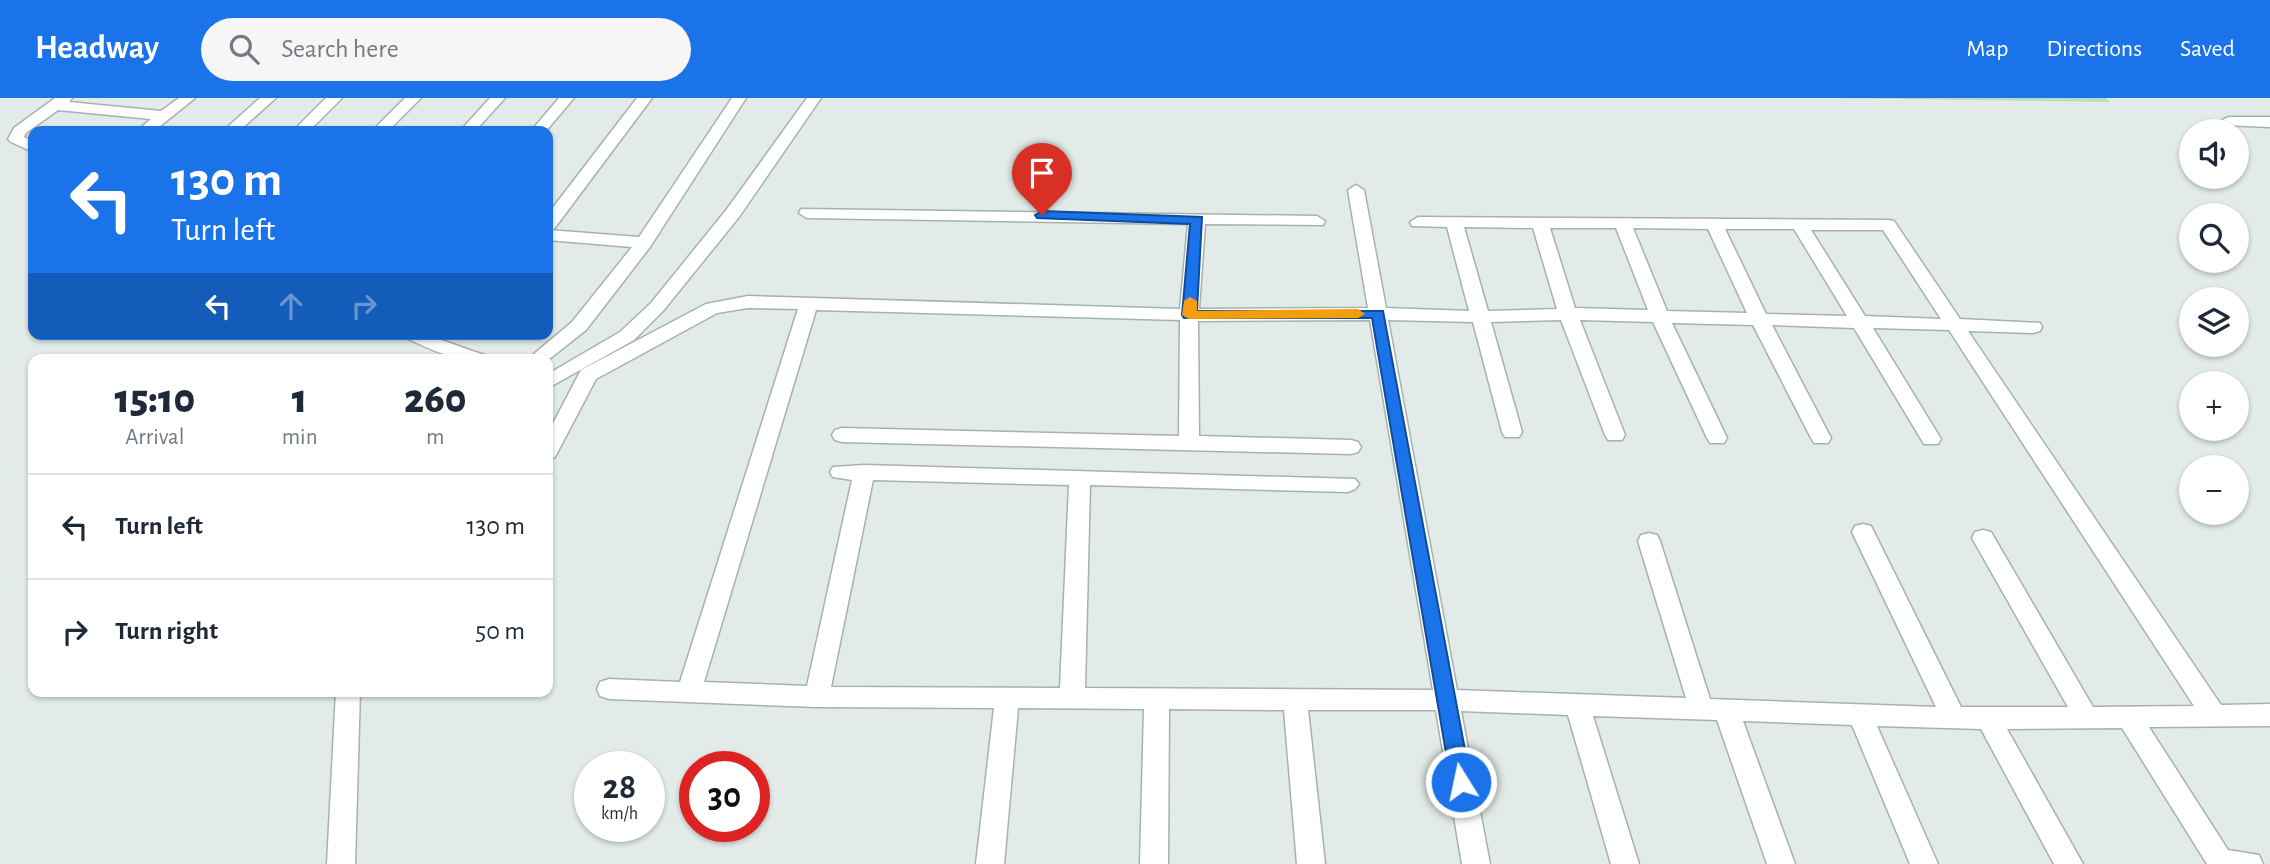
<!DOCTYPE html>
<html lang="en">
<head>
<meta charset="utf-8">
<style>
	:root { --surface:#fff; --page:#f6f6f7; --text:#1f2937; --muted:#747a83; --line:#e0e1e3; --accent:#1a73e8 }
	body { margin:0; font-family:"Alegreya Sans",sans-serif; background:var(--page); color:var(--text); height:100vh; display:flex; flex-direction:column; font-size:26px; white-space:nowrap }
	* { box-sizing:border-box; margin:0 }
	p { font-size:23px; color:var(--muted) }
	.icon { flex:none; width:38px; height:38px; fill:none; stroke:currentColor; stroke-width:2; stroke-linecap:round; stroke-linejoin:round }
	.map { position:relative; flex:1; overflow:hidden }
	.details { position:absolute; left:28px; top:256px; width:525px; height:343px; display:flex; flex-direction:column; background:var(--surface); border-radius:14px; box-shadow:0 2px 5px #0004 }
	.details>* { flex:none }
	.guide { position:absolute; left:28px; top:28px; width:525px; height:214px; border-radius:14px; box-shadow:0 2px 5px #0004; background:#1a73e8; color:#fff; overflow:hidden }
	.buttons { position:absolute; left:2179px; top:21px; display:grid; gap:14px }
	.buttons a { display:grid; place-items:center; width:70px; height:70px; border-radius:50%; background:var(--surface); box-shadow:0 2px 5px #0004; font-size:35px }
	.speed { position:absolute; left:574px; top:653px; display:flex; gap:14px; font-size:35px; font-weight:700; text-align:center }
	.speed>* { display:grid; place-content:center; width:91px; height:91px; border-radius:50%; background:var(--surface); box-shadow:0 2px 5px #0004; line-height:1 }
	.speed small { font-size:18px; font-weight:400 }
	.speed .limit { border:10px solid #d22; background:#fff; color:#111 }
	.pin { position:absolute; display:grid; place-items:center; width:60px; height:60px; color:#fff; margin:-72px -30px; border-radius:50% 50% 50% 0; rotate:-45deg; box-shadow:0 0 7px #0007 }
	.pin .icon { rotate:45deg }
	.me { position:absolute; width:77px; margin:-38px; rotate:350deg; stroke-linejoin:round; filter:drop-shadow(0 0 5px #0008) }
	.turn { display:flex; align-items:center; gap:24px; height:147px; padding:0 28px; font-size:32px }
	.turn .icon { width:91px; height:91px; stroke-width:2.5 }
	.turn b { display:block; font-size:49px; line-height:60px }
	.lanes { display:flex; align-items:center; height:66px; padding:0 28px; background:#0003; justify-content:center; gap:35px; direction:ltr }
	.lanes .off { opacity:.35 }
	.eta { display:flex; justify-content:space-evenly; align-items:center; height:119px; text-align:center }
	.eta b { font-size:42px; font-weight:800; line-height:49px }
	ul { padding:0; list-style:none }
	li { display:flex; align-items:center; gap:21px; height:105px; padding:0 28px; border-top:2px solid var(--line) }
	li div { flex:1 }
	li b { display:block; font-size:26px }
	li em { font-style:normal }
	header { display:flex; align-items:center; gap:42px; box-sizing:border-box; height:98px; padding:0 35px; background:var(--accent); color:#fff }
	header strong { font-size:33px }
	nav { display:flex; gap:38px; margin-inline-start:auto; font-size:24px }
	.search { width:490px; height:63px; background:var(--page); display:flex; align-items:center; gap:18px; box-sizing:border-box; padding:0 24px; border-radius:38px; color:var(--muted); font-size:26px }
	.map>svg:first-child { display:block }
	.green { fill:#bddac9 }
	.lines { fill:none; stroke-linecap:round; stroke-linejoin:round }
	.street-casing { stroke:#a5b2b0; stroke-width:3 }
	.secondary-casing { stroke:#a2b5b1; stroke-width:3 }
	.street { fill:#fff; fill-rule:evenodd }
	.secondary { fill:#fff; fill-rule:evenodd }
	.route { fill:#1a73e8; stroke:#114b97; stroke-width:2 }
	.slow { fill:#f59e0b }
</style>
</head>
<body>
<header>
<strong>Headway</strong>
<div class="search"><svg class="icon" aria-label="search" viewBox="0 0 24 24"><circle cx="10" cy="10" r="6"/><path d="M15 15l6 6"/></svg>Search here</div>
<nav><a>Map</a><a>Directions</a><a>Saved</a></nav>
</header>
<div class="map">
<svg width="2270" height="766" viewBox="0 0 2270 766">
	<rect width="100%" height="100%" fill="#e2ebe8"/>
	<!-- green -->
	<path class="green" d="M1838,0H2106L2110,4Z"/>
	<g class="lines">
		<!-- street casing -->
		<g class="street-casing">
			<path id="street" d="M55,0H72L69,4L161,13L179,0H195L154,33H137L151,21L58,12L26,35L24,39L33,43V54L11,44L8,41L14,30Z
				M260,0H276L239,33H223Z
				M326,0H342L309,33H293Z
				M405,0H421L388,33H372Z
				M490,0H505L475,33H460Z
				M559,0H574L546,33H531Z
				M637,0H652L554,131L548,132L639,139L732,0H746L650,149L586,232L548,262L528,261L572,224L632,149L548,142V116Z
				M2229,19H2270V29L2224,27L2221,24L2224,21Z
				M1356,87L1364,92L1386,210L1469,213L1447,129L1412,128L1410,124L1418,119L1888,122L1894,123L1960,221L2040,225L2042,229L2040,233L2033,235L1968,233L2221,607L2270,606V628L2149,629L2228,752L2259,757L2263,766H2207L2122,630L2007,631L2083,766H2054L1981,631L1877,628L1938,766H1910L1852,627L1743,623L1795,766H1767L1717,622L1593,618L1639,766H1611L1568,617L1461,613L1490,766H1462L1436,612H1308L1325,766H1297L1284,612L1169,611L1168,766H1140L1144,611L1018,610L1004,766H976L994,610L817,609L609,601L600,598L597,591L600,584L609,581L680,584L798,211L748,210L717,215L596,281L555,359L548,361V335L581,272L706,206L748,198L1180,211L1188,126L807,120L799,115L801,111L1317,118L1325,123L1323,127L1205,126L1199,211L1368,210L1348,92ZM1464,129L1533,130L1557,211L1488,213ZM1550,130H1616L1648,212L1575,210ZM1633,130L1708,131L1747,215L1667,213ZM1725,131H1794L1847,218L1766,216ZM1811,132H1883L1941,221L1865,218ZM816,212L1180,222L1179,338L842,330L835,332L832,337L835,342L842,344L1351,356L1358,354L1361,349L1358,344L1351,342L1199,338L1198,223L1370,222L1433,592L1085,590L1090,387L1348,394L1355,391L1359,386L1355,381L864,367L833,369L830,374L833,379L852,382L807,588L704,584ZM1388,222L1473,224L1502,334L1505,339H1519L1522,334L1491,224L1561,222L1605,337L1608,342H1622L1625,337L1580,222L1653,224L1707,340L1710,345H1724L1727,340L1672,225L1753,227L1811,340L1814,345H1828L1831,340L1772,227L1854,230L1924,346H1938L1941,341L1873,230L1949,232L2194,608L2093,609L1991,434L1983,432L1975,434L1972,440L2068,609H1961L1874,434L1871,428L1863,426L1855,428L1852,434L1936,609L1710,601L1660,443L1657,437L1649,435L1641,437L1638,443L1686,600L1457,592ZM873,382L1069,387L1060,590L831,589Z
				M404,236C436,236 454,248 485,257L487,261C449,261 441,256 406,240Z"/>
		</g>
		<!-- secondary casing -->
		<g class="secondary-casing">
			<path id="secondary" d="M807,0H821L739,119L663,213L634,242L548,290V276L620,234L651,205L727,111Z
				M336,593H360L355,766H327Z"/>
		</g>
		<!-- street -->
		<use href="#street" class="street"/>
		<!-- secondary -->
		<use href="#secondary" class="secondary"/>
	</g>
	<!-- route -->
	<path class="route" d="M1042,113L1202,119L1197,213H1383L1471,684L1468,690L1461,693L1454,690L1451,684L1372,220H1184L1182,217L1190,126L1037,120L1035,117Z"/>
	<!-- slow -->
	<path class="slow" d="M1190,199L1197,203V213L1358,211L1365,216L1358,220L1189,221L1182,217L1184,203Z"/>
</svg>
<div class="buttons">
<a><svg class="icon" aria-label="sound" viewBox="0 0 24 24"><path d="M4 9h4l5-4v14l-5-4H4zM17 9q2 3 0 6"/></svg></a>
<a><svg class="icon" aria-label="search" viewBox="0 0 24 24"><circle cx="10" cy="10" r="6"/><path d="M15 15l6 6"/></svg></a>
<a><svg class="icon" aria-label="layers" viewBox="0 0 24 24"><path d="M12 4l9 5-9 5-9-5zM3 14l9 5 9-5"/></svg></a>
<a>+</a>
<a>−</a>
</div>
<div class="speed"><div>28<small>km/h</small></div><div class="limit">30</div></div>
<div class="pin" style="left:1042px;top:117px;background:#d93025"><svg class="icon" aria-label="arrive" viewBox="0 0 24 24"><path d="M6 21V4h12l-3 4 3 4H6"/></svg></div>
<svg class="me" style="left:1461px;top:684px" viewBox="-20 -20 40 40"><circle r="17" fill="#1a73e8" stroke="#fff" stroke-width="3"/><path d="M0-11L8 9 0 5-8 9z" fill="#fff"/></svg>
<div class="guide">
<div class="turn"><svg class="icon" aria-label="left" viewBox="0 0 24 24"><path d="M17 20v-9H6M10 6l-5 5 5 5"/></svg><div><b>130 m</b>Turn left</div></div>
<div class="lanes"><svg class="icon" aria-label="left" viewBox="0 0 24 24"><path d="M17 20v-9H6M10 6l-5 5 5 5"/></svg><svg class="icon off" aria-label="ahead" viewBox="0 0 24 24"><path d="M12 20V5M6 11l6-6 6 6"/></svg><svg class="icon off" aria-label="right" viewBox="0 0 24 24"><path d="M7 20v-9h11M14 6l5 5-5 5"/></svg></div>
</div>
<section class="details">
<div class="eta">
<div><b>15:10</b><p>Arrival</p></div>
<div><b>1</b><p>min</p></div>
<div><b>260</b><p>m</p></div>
</div>
<ul>
<li><svg class="icon" aria-label="left" viewBox="0 0 24 24"><path d="M17 20v-9H6M10 6l-5 5 5 5"/></svg><div><b>Turn left</b></div><em>130 m</em></li>
<li><svg class="icon" aria-label="right" viewBox="0 0 24 24"><path d="M7 20v-9h11M14 6l5 5-5 5"/></svg><div><b>Turn right</b></div><em>50 m</em></li>
</ul>
</section>
</div>
</body>
</html>
